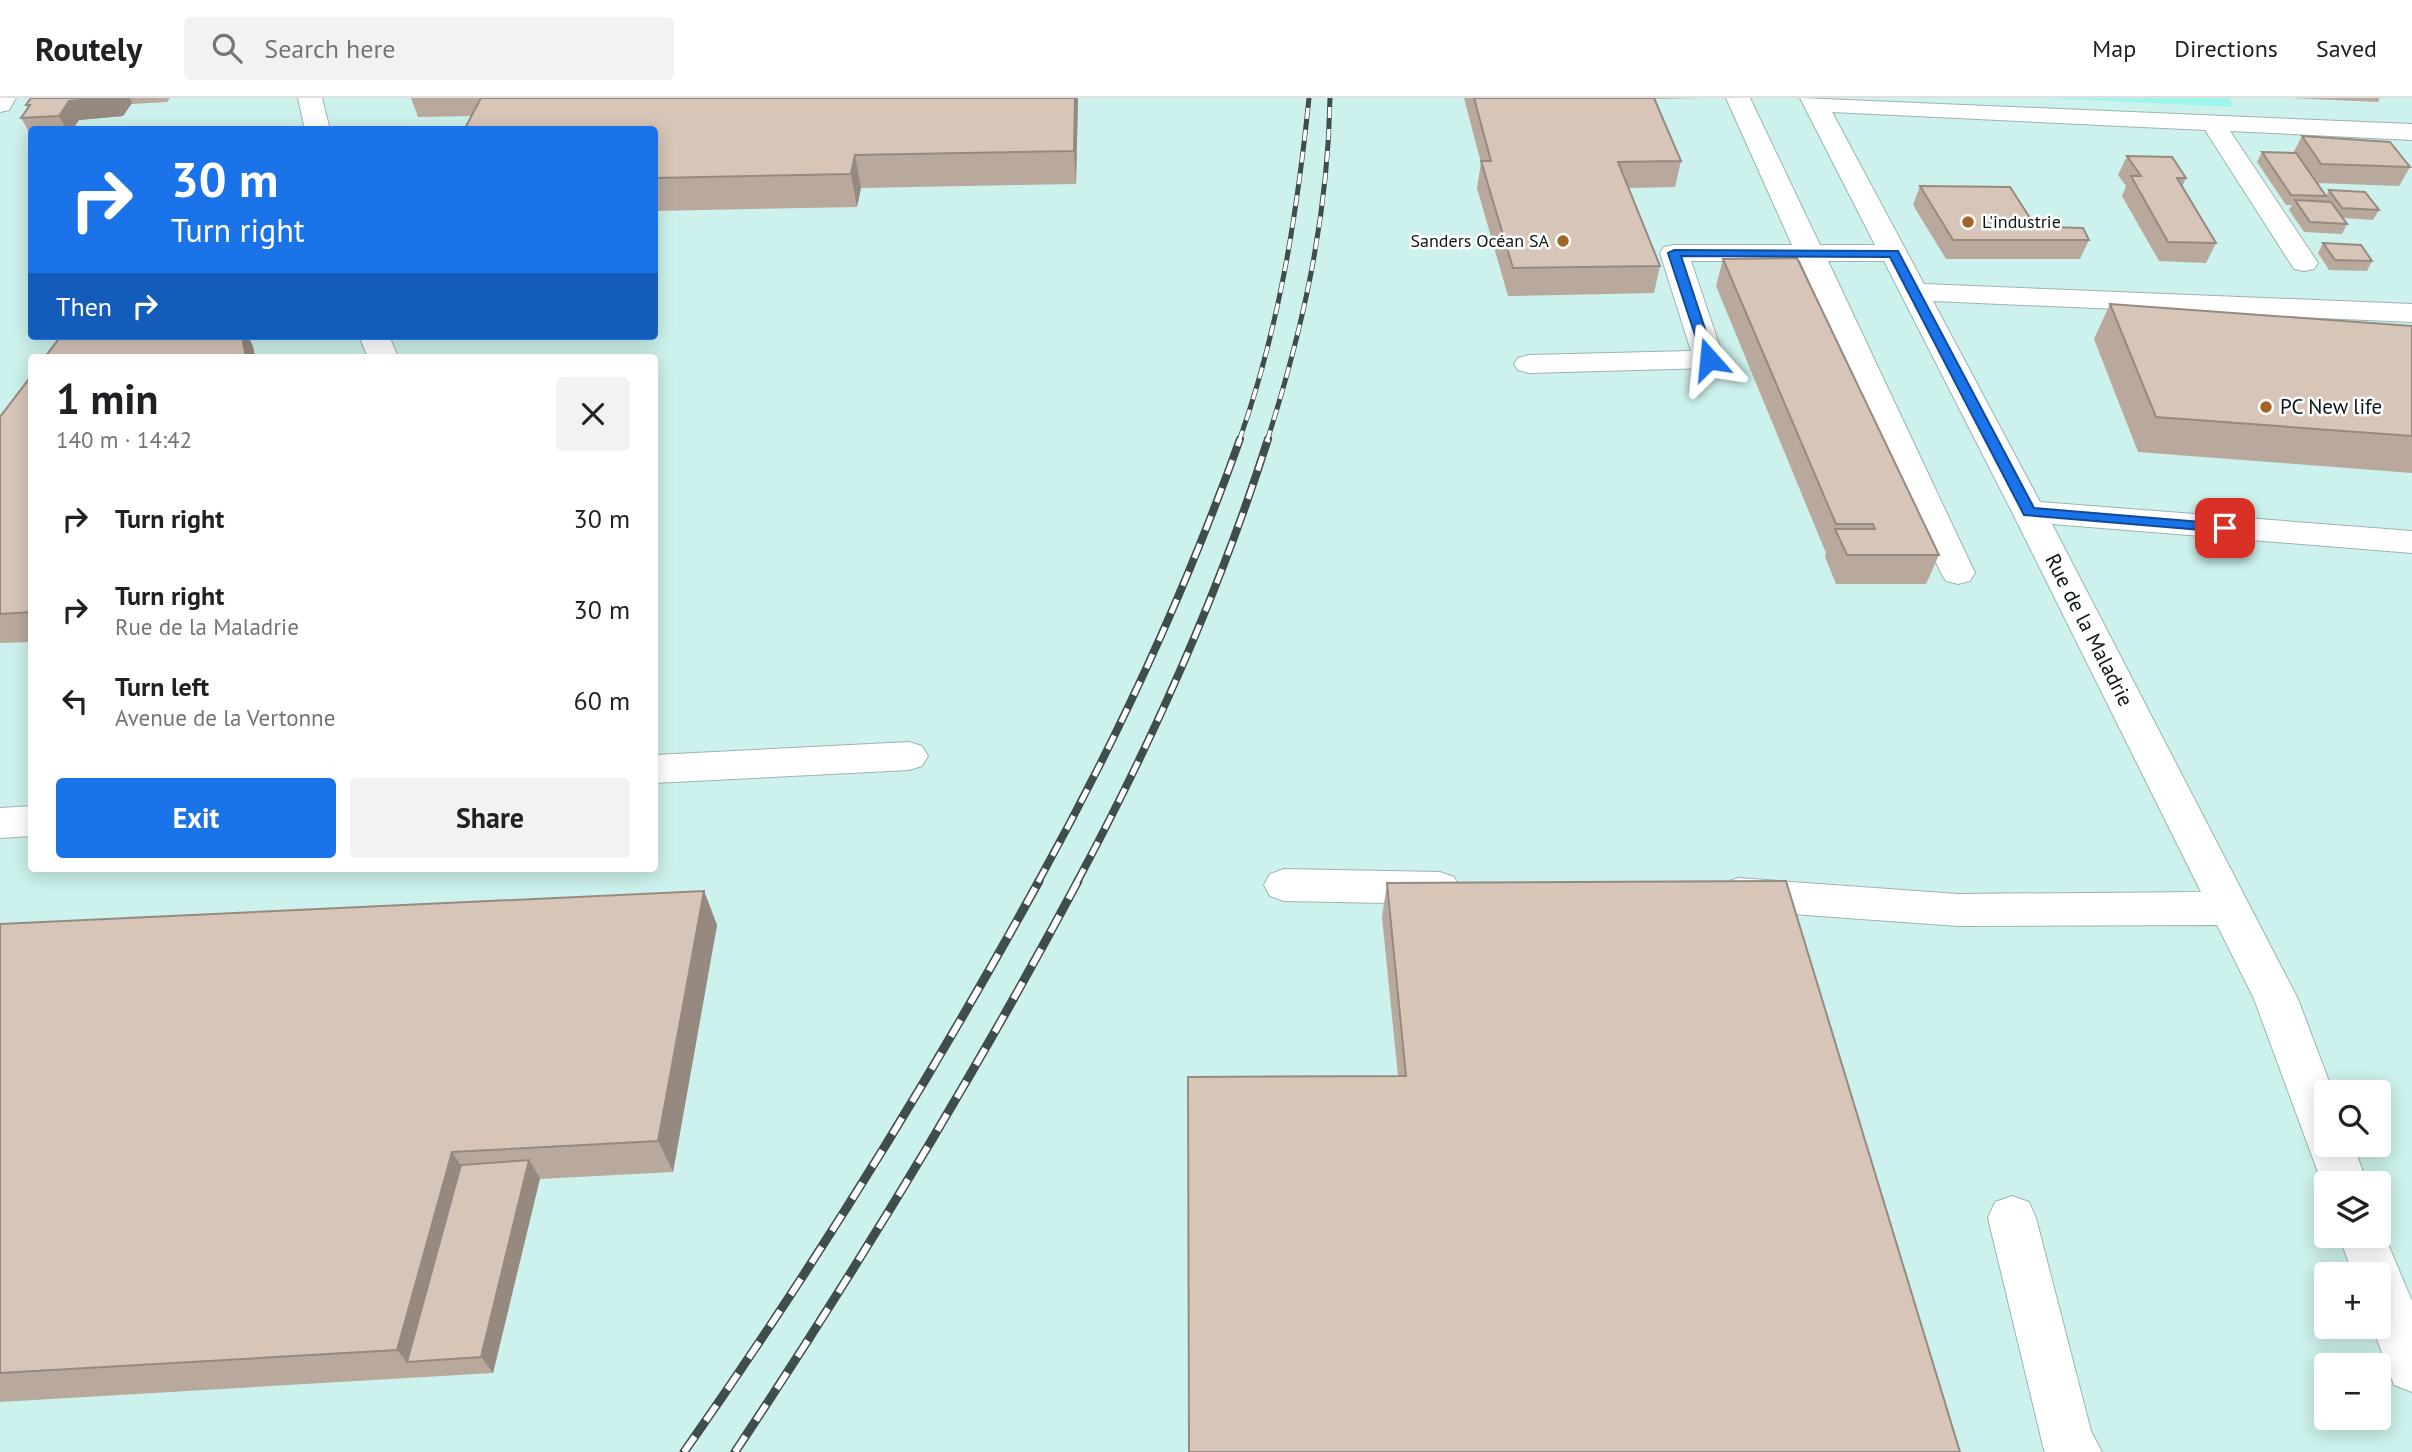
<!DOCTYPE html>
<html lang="en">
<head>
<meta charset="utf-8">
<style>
	:root { --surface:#fff; --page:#f2f2f2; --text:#202124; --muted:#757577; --line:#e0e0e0; --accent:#1a73e8 }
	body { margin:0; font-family:"PT Sans",sans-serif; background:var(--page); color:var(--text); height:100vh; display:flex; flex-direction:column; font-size:26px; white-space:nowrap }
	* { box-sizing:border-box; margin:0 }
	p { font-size:23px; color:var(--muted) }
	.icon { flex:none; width:38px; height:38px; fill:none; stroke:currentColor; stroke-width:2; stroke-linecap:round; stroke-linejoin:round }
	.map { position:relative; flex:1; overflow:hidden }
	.side { position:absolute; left:28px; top:256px; width:630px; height:518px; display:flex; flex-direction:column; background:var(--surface); border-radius:7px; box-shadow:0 4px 18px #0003 }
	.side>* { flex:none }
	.guide { position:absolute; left:28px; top:28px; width:630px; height:214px; border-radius:7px; box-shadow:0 4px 18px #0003; background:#1a73e8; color:#fff; overflow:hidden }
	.fabs { position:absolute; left:2314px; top:982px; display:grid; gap:14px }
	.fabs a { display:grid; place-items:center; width:77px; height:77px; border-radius:7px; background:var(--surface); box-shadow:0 4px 18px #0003; font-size:35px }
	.pin { position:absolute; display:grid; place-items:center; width:60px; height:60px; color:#fff; margin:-30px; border-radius:14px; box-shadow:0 4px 10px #0006 }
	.me { position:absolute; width:77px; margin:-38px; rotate:342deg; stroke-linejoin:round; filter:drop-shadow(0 0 5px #0008) }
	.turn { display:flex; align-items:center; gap:24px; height:147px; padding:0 28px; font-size:32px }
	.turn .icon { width:91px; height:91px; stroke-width:2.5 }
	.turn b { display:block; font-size:49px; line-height:60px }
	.then { display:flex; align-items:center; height:66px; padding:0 28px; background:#0003; gap:14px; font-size:26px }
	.round { display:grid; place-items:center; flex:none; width:74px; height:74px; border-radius:7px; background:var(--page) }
	.summary { display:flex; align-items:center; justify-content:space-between; height:119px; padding:0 28px }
	h1 { font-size:42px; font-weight:700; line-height:52px }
	.primary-button { display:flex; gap:14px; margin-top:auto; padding:14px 28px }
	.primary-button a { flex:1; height:80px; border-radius:7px; background:var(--accent); color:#fff; font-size:28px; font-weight:700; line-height:80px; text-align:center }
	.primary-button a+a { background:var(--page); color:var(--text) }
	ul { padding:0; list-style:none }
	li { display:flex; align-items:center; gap:21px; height:91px; padding:0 28px }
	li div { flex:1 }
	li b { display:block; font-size:26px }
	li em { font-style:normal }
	header { display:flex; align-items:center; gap:42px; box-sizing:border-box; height:98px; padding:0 35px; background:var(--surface); border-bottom:2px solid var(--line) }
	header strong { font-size:33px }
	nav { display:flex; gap:38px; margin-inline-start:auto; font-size:24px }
	.search { width:490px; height:63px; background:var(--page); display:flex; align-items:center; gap:18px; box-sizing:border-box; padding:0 24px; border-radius:7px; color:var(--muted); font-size:26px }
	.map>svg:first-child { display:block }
	.built { fill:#cdf1ec; fill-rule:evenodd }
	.green { fill:#9cf6ec }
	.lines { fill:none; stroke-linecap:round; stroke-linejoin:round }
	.minor-casing { stroke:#9bb4b0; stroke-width:2 }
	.major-casing { stroke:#9bb4b0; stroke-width:2 }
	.minor { fill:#fff; fill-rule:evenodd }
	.major { fill:#fff; fill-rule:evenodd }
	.rail-far2-casing { stroke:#3f4d4b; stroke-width:5 }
	.rail-far1-casing { stroke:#3f4d4b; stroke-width:8 }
	.rail-casing { stroke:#3f4d4b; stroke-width:9 }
	.rail-far2 { stroke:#fff; stroke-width:3.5; stroke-dasharray:11; stroke-linecap:butt }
	.rail-far1 { stroke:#fff; stroke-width:5; stroke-dasharray:15; stroke-linecap:butt }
	.rail { stroke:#fff; stroke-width:6; stroke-dasharray:19; stroke-linecap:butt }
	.wall { fill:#b9a99d }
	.shaded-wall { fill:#968a80 }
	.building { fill:#d7c5b7; stroke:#968a80; stroke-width:2 }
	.route { fill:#1a73e8; stroke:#114b97; stroke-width:2 }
	.poi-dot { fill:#a36629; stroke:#fff; stroke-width:2.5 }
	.labels { text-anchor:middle; stroke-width:5; stroke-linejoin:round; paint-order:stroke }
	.far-poi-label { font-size:18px; fill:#0c1614; stroke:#fff; text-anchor:start }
	.poi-label { font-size:21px; fill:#0c1614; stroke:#fff; text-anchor:start }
	.street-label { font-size:21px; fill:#0c1614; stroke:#fff }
</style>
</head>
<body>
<header>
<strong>Routely</strong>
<div class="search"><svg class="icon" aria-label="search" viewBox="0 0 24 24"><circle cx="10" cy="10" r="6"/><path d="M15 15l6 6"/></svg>Search here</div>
<nav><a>Map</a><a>Directions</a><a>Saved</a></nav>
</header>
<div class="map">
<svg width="2412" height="1354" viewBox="0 0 2412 1354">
	<rect width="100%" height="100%" fill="#e1fbf7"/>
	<!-- built -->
	<path class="built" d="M0,0H2412V1354H0ZM32,32H654V238H32ZM32,259H654V770H32ZM2326,994H2378V1046H2326ZM2326,1085H2378V1138H2326ZM2326,1176H2378V1228H2326ZM2326,1267H2378V1320H2326Z"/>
	<!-- green -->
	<path class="green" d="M2048,0H2229L2234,9Z"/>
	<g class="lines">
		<!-- minor casing -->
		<g class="minor-casing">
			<path id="minor" d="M298,0H322L330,32H305Z
				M1726,0H1750L1820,147H1875L1800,0L2412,26V42L2230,33L2318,165L2314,171L2304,173L2294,171L2205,32L1832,14L1924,186L2412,206V224L1933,203L2040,404L2412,433V455L2052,426L2298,901L2333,994H2326V1046H2353L2367,1085H2326V1096L2254,901L2217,827L1958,828L1738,812L1724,807L1718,796L1724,785L1738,780L1958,796L2201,794L2012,414L1884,163H1828L1975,475L1970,483L1958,486L1946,483L1941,475L1800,163H1691L1724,261L1720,267L1709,270L1529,275L1518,272L1514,266L1518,260L1529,257L1691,253L1660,155L1664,149L1674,147H1792Z
				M359,238H389L398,259H368Z
				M909,644L922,648L928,658L922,668L909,672L654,685V657Z
				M32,708V738L0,740V710Z
				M1284,771L1440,774L1454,779L1460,790L1454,801L1440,806L1284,803L1270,798L1264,787L1270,776Z
				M2012,1098L2029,1104L2036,1120L2091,1333L2102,1354H2045L2043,1348L1988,1120L1995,1104Z
				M2378,1122L2412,1203V1294L2394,1287L2372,1228H2378V1176H2353L2339,1138H2378Z"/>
		</g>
		<!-- major casing -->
		<g class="major-casing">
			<path id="major" d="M0,0H16L9,12L0,14Z"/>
		</g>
		<!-- minor -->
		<use href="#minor" class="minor"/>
		<!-- major -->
		<use href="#major" class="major"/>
		<!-- rail-far2 casing -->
		<g class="rail-far2-casing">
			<path id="rail-far2" d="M1239,343C1279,232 1297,116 1309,0
				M1267,343C1303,231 1328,118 1330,0"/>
		</g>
		<!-- rail-far1 casing -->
		<g class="rail-far1-casing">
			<path id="rail-far1" d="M1038,784C1117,641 1185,495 1240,341
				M1077,784C1153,642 1219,495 1268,341"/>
		</g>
		<!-- rail casing -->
		<g class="rail-casing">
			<path id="rail" d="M684,1354C813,1170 931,980 1039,783
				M735,1354C858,1169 974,978 1078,783"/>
		</g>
		<!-- rail-far2 -->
		<use href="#rail-far2" class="rail-far2"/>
		<!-- rail-far1 -->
		<use href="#rail-far1" class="rail-far1"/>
		<!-- rail -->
		<use href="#rail" class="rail"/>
	</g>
	<!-- wall -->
	<path class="wall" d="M31,0H170L167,4L132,6V5L123,18L79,22L72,32H32V39L21,20L28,10L26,7Z
		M411,0H1078L1076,86L861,90L857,109L654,113V32L471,18L418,19Z
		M1464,0H1701L1655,1L1681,63L1675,89L1629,90L1660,168L1654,195L1508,198L1477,90L1481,65Z
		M2291,0H2380L2378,4Z
		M2302,38L2410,69L2399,88L2317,85L2326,98L2329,92L2379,112L2373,122L2343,120L2347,126L2342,136L2304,134L2289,112L2292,107H2286L2257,64L2262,54L2293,55Z
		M2127,58L2186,80L2182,89L2216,145L2206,165L2159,163L2122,98L2126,88L2118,77Z
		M1920,88L2030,120L2026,129L2089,142L2080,161H1946L1913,107Z
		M2323,145L2372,163L2367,173L2329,172L2318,155Z
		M1723,161L1939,457L1926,486H1836L1825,459L1826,455L1716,188Z
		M2110,206L2412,228V375L2138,354L2094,241Z
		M32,277V544L0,545V319Z
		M1387,785L1960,1354L1398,978L1382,819Z
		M704,793L717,827L673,1074L540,1081L493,1275L0,1304V826Z"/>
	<!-- shaded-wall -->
	<path class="shaded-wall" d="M104,0H130L132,5L123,18L79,22L72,32H67L59,18L69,3Z
		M1075,0H1078L1076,86L1074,53Z
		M855,57L861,90L857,109L851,76Z
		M242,238H248L253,248L255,259H246Z
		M704,793L717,827L673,1074L658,1043Z
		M452,1054L473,1085L407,1264L397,1252Z
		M529,1062L540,1080L493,1275L481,1259Z"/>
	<!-- building -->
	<path class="building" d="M31,0H104L69,3L59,18L21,20L30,7H26Z
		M481,0H1075L1074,53L855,57L851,76L654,80V32H464Z
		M1474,0H1654L1681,63L1618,64L1660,168L1513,170L1481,63H1491Z
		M2302,38L2390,44L2410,69L2321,66Z
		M2262,54L2296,55L2326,98L2291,97Z
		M2127,58L2172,59L2186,80H2177L2216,145L2168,144L2131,78H2141Z
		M1920,88L2010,89L2030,120H2011L2016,128L2083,130L2089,142H1953Z
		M2329,92L2365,94L2379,112L2342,110Z
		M2295,102L2331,104L2347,126L2310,124Z
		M2323,145L2361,147L2372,163L2335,162Z
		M1797,160L1939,457H1847L1835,431H1875L1873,426H1836L1723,161Z
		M2110,206L2412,228V338L2156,319Z
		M61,238H242L246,259H45Z
		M32,277V514L0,516V319Z
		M1786,783L1960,1354H1189L1188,979L1406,978L1387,785Z
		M704,793L658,1043L452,1054L397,1252L0,1275V826Z
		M529,1062L481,1259L407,1264L461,1067Z"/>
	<!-- route -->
	<path class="route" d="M1674,152L1898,153L2034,410L2225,426L2232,430L2225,434L2024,417L1890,159L1681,158L1715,261L1709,265L1703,261L1668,155Z"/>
	<!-- markers -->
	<g class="poi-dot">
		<circle cx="1968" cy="124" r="7"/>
		<circle cx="1563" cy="143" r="7"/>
		<circle cx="2266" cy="309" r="7"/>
	</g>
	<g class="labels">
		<!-- far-poi labels -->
		<g class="far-poi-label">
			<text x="1982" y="130">L'industrie</text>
			<text x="1549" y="149" text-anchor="end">Sanders Océan SA</text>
		</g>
		<!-- poi labels -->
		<g class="poi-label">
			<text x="2280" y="316">PC New life</text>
		</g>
		<!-- street labels -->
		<g class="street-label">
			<text transform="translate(2089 532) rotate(63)" y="7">Rue de la Maladrie</text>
		</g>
	</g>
</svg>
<div class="fabs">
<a><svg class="icon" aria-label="search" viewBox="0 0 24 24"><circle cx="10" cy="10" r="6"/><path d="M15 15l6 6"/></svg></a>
<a><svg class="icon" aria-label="layers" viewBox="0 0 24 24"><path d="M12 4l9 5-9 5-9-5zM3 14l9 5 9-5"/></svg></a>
<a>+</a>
<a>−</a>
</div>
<div class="pin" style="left:2225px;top:430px;background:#d93025"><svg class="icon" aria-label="arrive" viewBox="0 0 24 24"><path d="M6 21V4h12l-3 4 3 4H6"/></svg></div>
<svg class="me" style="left:1709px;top:261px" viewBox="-20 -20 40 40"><path d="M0-17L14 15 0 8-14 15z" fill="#1a73e8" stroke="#fff" stroke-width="4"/></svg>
<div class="guide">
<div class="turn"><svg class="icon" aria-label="right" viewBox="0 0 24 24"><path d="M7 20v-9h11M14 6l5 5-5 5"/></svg><div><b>30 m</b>Turn right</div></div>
<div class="then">Then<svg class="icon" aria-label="right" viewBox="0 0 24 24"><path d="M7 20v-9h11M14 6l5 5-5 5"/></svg></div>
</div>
<section class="side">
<div class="summary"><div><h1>1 min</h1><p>140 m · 14:42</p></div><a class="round"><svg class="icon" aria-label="close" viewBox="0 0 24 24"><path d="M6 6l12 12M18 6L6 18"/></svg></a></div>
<ul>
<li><svg class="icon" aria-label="right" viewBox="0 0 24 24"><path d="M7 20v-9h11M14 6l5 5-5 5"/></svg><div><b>Turn right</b></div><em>30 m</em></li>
<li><svg class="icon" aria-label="right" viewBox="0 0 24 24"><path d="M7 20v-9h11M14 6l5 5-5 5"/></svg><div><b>Turn right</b><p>Rue de la Maladrie</p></div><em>30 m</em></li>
<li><svg class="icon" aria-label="left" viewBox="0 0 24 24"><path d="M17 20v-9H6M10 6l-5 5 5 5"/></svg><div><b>Turn left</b><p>Avenue de la Vertonne</p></div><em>60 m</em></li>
</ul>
<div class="primary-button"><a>Exit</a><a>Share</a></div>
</section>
</div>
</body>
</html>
